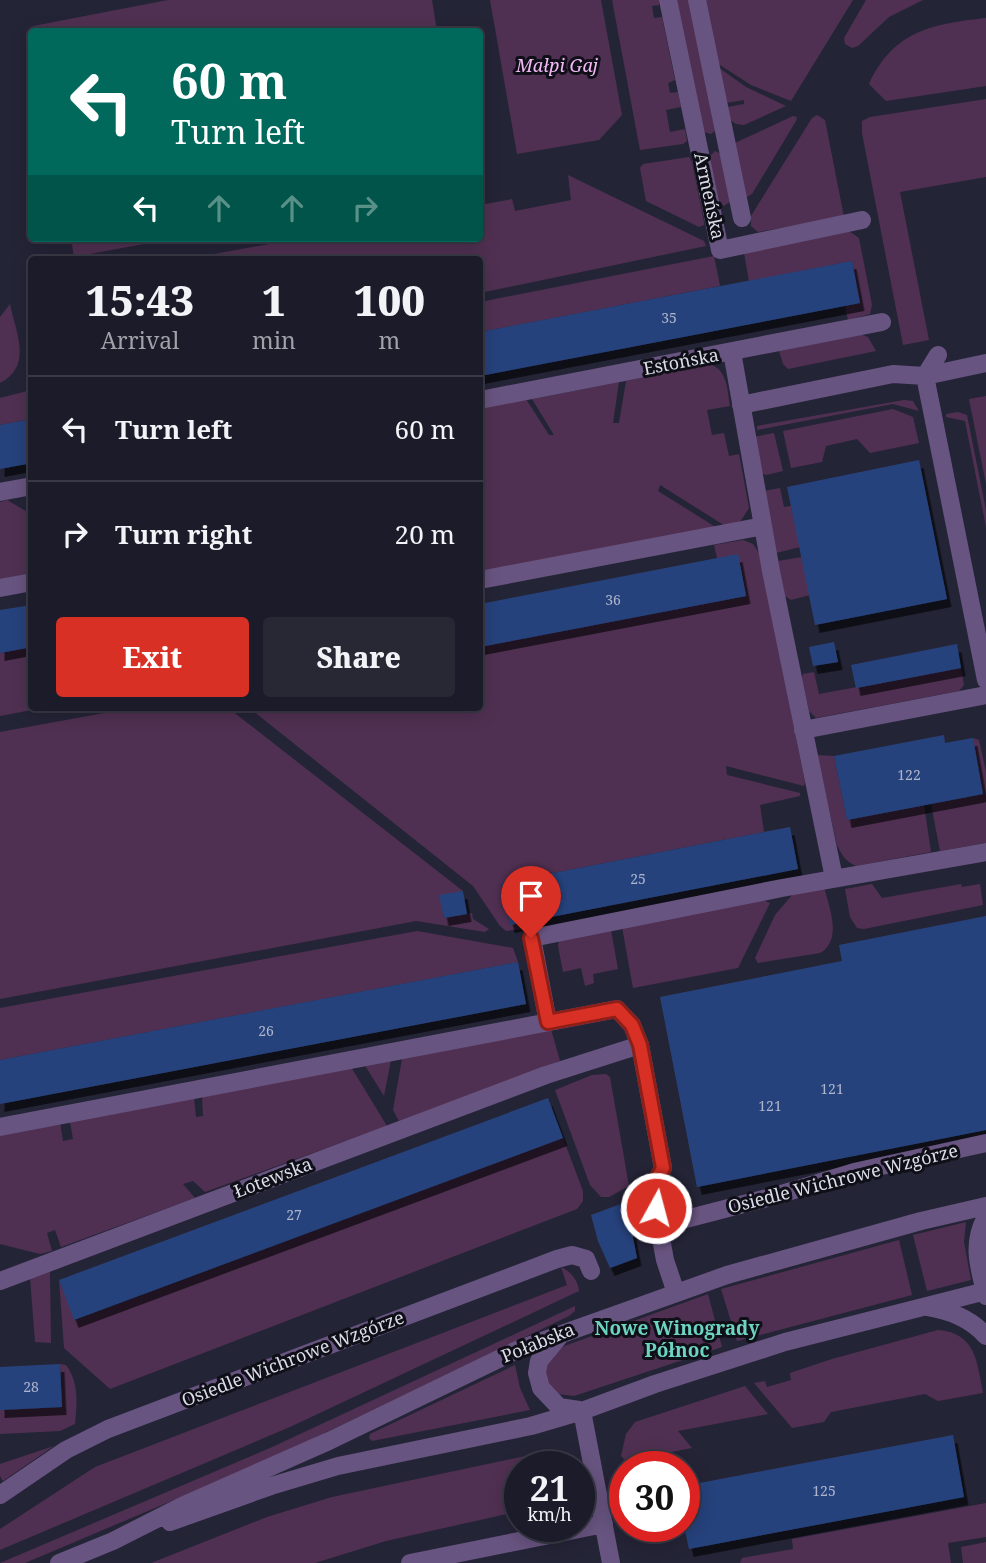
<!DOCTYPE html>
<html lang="en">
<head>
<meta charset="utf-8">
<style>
	:root { --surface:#1b1b29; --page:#282835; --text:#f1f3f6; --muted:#a0a1a8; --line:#393946; --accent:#d93025 }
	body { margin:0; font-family:"Noto Serif",serif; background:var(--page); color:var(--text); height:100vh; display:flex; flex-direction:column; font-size:26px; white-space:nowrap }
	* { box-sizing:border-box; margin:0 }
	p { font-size:23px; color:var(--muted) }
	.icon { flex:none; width:38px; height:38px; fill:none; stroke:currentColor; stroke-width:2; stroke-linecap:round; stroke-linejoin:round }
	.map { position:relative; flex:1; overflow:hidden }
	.panel { position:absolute; left:28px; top:256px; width:455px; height:455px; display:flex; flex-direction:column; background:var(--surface); border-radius:7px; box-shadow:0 4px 18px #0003,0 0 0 2px var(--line) }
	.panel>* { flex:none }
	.hud { position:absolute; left:28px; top:28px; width:455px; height:214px; border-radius:7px; box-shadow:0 4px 18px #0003,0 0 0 2px var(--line); background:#00695c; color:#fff; overflow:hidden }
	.speed { position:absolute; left:504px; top:1451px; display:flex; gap:14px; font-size:35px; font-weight:700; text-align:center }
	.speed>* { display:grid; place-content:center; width:91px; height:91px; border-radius:50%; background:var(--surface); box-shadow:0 4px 18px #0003,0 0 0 2px var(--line); line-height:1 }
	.speed small { font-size:18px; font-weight:400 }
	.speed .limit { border:10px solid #d22; background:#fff; color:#111 }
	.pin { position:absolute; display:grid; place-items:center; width:60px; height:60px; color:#fff; margin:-72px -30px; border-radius:50% 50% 50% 0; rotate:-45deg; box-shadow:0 0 7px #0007 }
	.pin .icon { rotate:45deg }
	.me { position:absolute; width:77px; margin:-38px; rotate:7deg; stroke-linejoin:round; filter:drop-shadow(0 0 5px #0008) }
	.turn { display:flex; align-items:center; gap:24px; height:147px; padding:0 28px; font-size:32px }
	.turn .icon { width:91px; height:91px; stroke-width:2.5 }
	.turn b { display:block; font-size:49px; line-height:60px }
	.lanes { display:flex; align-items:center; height:66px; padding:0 28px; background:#0003; justify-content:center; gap:35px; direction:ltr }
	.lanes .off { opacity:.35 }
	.eta { display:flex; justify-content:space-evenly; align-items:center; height:119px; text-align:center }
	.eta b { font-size:42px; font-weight:800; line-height:49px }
	.button { display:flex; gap:14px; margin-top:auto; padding:14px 28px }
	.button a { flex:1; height:80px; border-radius:7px; background:var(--accent); color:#fff; font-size:28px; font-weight:800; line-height:80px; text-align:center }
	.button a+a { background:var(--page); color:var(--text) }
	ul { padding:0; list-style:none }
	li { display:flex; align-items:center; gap:21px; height:105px; padding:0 28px; border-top:2px solid var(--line) }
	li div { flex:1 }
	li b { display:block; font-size:26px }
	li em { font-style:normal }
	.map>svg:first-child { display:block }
	.green { fill:#503052 }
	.building { fill:#28437c; filter:url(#shadow) }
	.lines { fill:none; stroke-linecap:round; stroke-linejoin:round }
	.minor { stroke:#685480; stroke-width:18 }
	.route-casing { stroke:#8d1f18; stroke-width:18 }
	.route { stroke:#d93025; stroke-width:12 }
	.labels { text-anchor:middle; stroke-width:6; stroke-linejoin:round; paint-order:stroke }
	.number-label { font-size:14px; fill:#aeb6cd }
	.park-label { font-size:18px; font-style:italic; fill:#f4b9f7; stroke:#0f0f17 }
	.street-label { font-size:18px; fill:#dbdce8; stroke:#0f0f17 }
	.neighbourhood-label { font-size:19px; font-weight:bold; fill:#6dd4c2; stroke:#0f0f17 }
</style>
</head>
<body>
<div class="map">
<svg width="986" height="1563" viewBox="0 0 986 1563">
	<defs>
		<filter id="shadow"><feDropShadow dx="4.5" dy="8" stdDeviation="0" flood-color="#0009"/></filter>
	</defs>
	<rect width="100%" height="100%" fill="#242437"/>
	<!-- green -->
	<path class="green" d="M168,0H432L437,31H34L33,26Z
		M490,0H601L622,115L599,140L517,154Z
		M612,0H659V5L652,6L654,18L662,17L675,80L668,83L670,93L678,92L681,107L666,110L670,132L685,129L687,141L683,144L640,150Z
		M676,0H690L715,131L711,134L704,132Z
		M704,0H853L791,101L751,85L717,63Z
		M866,0H923L889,17L858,46L852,48L845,44L844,38Z
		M986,18V86L886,101L869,84C894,30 933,24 986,18Z
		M718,67L746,87L786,106L744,125L736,124L729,119L727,107L744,104V100L726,103Z
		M986,99V177L900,192L929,340L903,345L862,133V121L870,117Z
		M817,115L825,120L844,217L758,232L751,226V216L812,118Z
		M793,116L797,117L796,121L752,194L745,198L735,143Z
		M715,151L721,154L731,201L724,206L718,201L709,157Z
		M689,157L692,162L704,222V225L699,227L646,201L640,168L643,164Z
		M568,175L704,241L706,246L480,293V259H187L301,238H480V205L512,199L515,211L571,200Z
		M849,231L859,238L872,305L870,314L848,320L845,306L860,303L852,261L749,281L744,253Z
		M71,238H176L74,257Z
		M714,256L720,286L480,332V302Z
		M10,304C16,333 33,366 0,383V317Z
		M860,334L868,337L876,351L788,369L783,364L779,351Z
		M705,364C727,365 727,388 730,406L707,410L712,435L724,433L729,456L739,454L749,508L740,522L727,527L660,485L658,491L717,528L480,574V408L526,399L549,435H554L532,399L619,382L613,423H619L626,381Z
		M31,390V419L0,425V398Z
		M986,396V484L969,399Z
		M904,400L913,401L919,411L893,404L757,430V426Z
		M893,409L913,417L919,443L870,453L857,439L826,446L822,462L791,468L783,431Z
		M958,412L967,415L986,510V527L965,421L946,417V414Z
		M774,433L783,471L766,475L760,472L753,437Z
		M780,488L784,507L791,506L800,547L776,553L764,491Z
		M7,500L31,514V573L0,579V502Z
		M743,540L753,544L759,553L805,782L804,786L726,766L727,775L800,793V796L760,805L764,832L502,883L510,925L531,921L533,928L506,931L500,926L473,886L248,707H480V647L745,596L717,558L714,545Z
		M802,557L810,595L791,600L785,596L778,561Z
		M31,647L32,707H48L0,716V653Z
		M961,668L964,685L959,691L816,718L809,711L802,678L803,674L814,672L819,694Z
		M137,707H227L463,891L440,896L444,918L472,913L473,919L489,929L485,932L416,921L0,999V732Z
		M973,738L979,740L986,772V843L940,851L931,804L983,794Z
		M817,755L834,756L847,820L924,805L931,852L856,866C845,861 842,855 837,845Z
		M872,884L882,898L961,884L962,887L980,884L983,905L864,929L857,928L850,917L845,889Z
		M824,887C829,907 843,940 820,953L758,963L755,958L775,915L793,894Z
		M763,900L770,903L738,968L633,988L622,927Z
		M611,930L618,969L593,974L594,983L585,986L581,968L563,972L558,946L559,940Z
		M417,931L513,948L518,962L0,1060V1008Z
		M551,1029L560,1061L399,1121L393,1110L402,1059Z
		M391,1060L384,1096L364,1064Z
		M351,1067L387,1126L205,1192L193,1181L183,1184L195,1198L61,1247L55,1230L47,1233L52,1251L40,1254L0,1244V1134L60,1122L63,1141L73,1139L70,1122L194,1098L196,1117L203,1116L202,1097Z
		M606,1074L610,1077L629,1186L609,1197H601L590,1185L555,1090L592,1075Z
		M563,1138L583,1191V1201L577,1209L110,1389L64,1348L59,1280L75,1320Z
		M966,1222L964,1242L971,1280L927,1291L913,1235Z
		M899,1240L912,1295L737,1341L721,1289Z
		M561,1267C571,1272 578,1280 579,1291L290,1427L0,1550V1529L95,1467L567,1285Z
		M50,1271L51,1343L35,1342L30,1277Z
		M708,1294L722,1347L574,1396L557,1394L546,1381V1361L559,1348Z
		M575,1306V1311L569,1316L266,1461L25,1563H0L270,1448Z
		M938,1330C976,1333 977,1362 983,1393L938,1401L925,1394L831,1412L824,1422L792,1428L754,1383L765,1381L767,1387L791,1380L790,1373L832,1359Z
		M60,1364L66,1365C79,1382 77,1403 75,1424L60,1431L0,1434V1410L62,1407Z
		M515,1365L520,1388L530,1410L372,1441L369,1438L370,1434Z
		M745,1386L768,1414L678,1431L692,1448L626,1461L621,1456L626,1434L635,1422Z
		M54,1446L3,1481L0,1476V1464Z
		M544,1452L564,1457L571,1466H520V1511L386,1541L315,1563H151L267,1517L332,1497Z
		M986,1503V1537L948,1543L951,1563H740L742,1558L793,1549L792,1539Z
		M986,1542V1563H963L961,1547Z"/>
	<!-- building -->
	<path class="building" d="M852,261L860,303L480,376V332Z
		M32,419V463L0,469V425Z
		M919,460L947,599L815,625L787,487Z
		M738,554L746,596L480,647V604Z
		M32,605V647L0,653V610Z
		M834,642L838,662L813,666L809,647Z
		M957,644L961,668L856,688L851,665Z
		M944,735L945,743L973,738L983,794L847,820L834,756Z
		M790,827L798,869L510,925L502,883Z
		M463,891L467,914L444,918L439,895Z
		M986,916V1130L697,1187L660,997L842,961L839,945Z
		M518,962L526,1004L0,1104V1060Z
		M548,1098L563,1138L74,1320L59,1280Z
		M626,1202L637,1258L610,1268L598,1241L591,1215Z
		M60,1364L62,1407L0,1410V1367Z
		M953,1435L964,1497L689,1549L684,1526V1486Z"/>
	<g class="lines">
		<!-- minor -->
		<path class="minor" d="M668,0L720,250L862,220
			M697,0L742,218
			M732,352L771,571L834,878
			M925,376L986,680
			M925,376L938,355
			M480,400L882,322
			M741,405L893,374L925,376L986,363
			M0,492L32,486
			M480,580L763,526
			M0,588L32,582
			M803,730L986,695
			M548,1022L532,938L782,888L986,852
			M0,1127L617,1009L632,1025L640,1045L663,1168L652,1190L665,1260L676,1293
			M986,1217C971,1244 979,1267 986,1296
			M659,1226L771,1197L854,1172L986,1143
			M0,1281L546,1075L640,1045
			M927,1307C950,1311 970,1318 986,1336
			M559,1337L539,1361L537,1373L541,1388L559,1407L579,1410
			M582,1411L611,1563
			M0,1495L66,1450L108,1429L557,1259L572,1255L586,1259L591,1271
			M170,1522L271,1486L338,1466L531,1426L582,1411L655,1384L785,1342L986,1291
			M59,1563L113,1541L182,1506L329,1441L517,1350L727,1275L921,1221L986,1206
			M410,1563L604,1524"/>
	</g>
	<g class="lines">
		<!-- route casing -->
		<g class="route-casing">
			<path id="route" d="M531,938L548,1022L617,1009L632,1025L640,1045L663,1168L652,1189L656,1208"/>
		</g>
		<!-- route -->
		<use href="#route" class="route"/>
	</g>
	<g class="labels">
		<!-- number labels -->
		<g class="number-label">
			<text x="669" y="323">35</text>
			<text x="613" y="605">36</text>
			<text x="909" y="780">122</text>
			<text x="638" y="884">25</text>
			<text x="266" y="1036">26</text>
			<text x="832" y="1094">121</text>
			<text x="770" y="1111">121</text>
			<text x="294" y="1220">27</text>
			<text x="31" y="1392">28</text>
			<text x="824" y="1496">125</text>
		</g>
		<!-- park labels -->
		<g class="park-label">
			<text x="557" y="72">Małpi Gaj</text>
		</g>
		<!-- street labels -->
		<g class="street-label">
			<text transform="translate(709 196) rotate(78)" y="6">Armeńska</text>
			<text transform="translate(681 362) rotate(-11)" y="6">Estońska</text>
			<text transform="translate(273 1178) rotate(-21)" y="6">Łotewska</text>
			<text transform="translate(843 1179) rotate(-14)" y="6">Osiedle Wichrowe Wzgórze</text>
			<text transform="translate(538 1343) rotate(-22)" y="6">Połabska</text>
			<text transform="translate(293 1359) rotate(-21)" y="6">Osiedle Wichrowe Wzgórze</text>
		</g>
		<!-- neighbourhood labels -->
		<g class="neighbourhood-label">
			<text x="677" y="1335">Nowe Winogrady<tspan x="677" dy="22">Północ</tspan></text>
		</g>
	</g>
</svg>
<div class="speed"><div>21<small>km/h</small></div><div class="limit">30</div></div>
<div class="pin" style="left:531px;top:938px;background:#d93025"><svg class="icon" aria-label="arrive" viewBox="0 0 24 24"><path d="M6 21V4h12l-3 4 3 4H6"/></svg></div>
<svg class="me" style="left:656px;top:1208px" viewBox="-20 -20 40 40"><circle r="17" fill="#d93025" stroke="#fff" stroke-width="3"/><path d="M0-11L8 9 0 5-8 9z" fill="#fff"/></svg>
<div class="hud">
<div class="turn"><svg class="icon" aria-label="left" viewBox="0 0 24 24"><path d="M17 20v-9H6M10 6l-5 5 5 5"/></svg><div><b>60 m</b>Turn left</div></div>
<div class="lanes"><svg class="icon" aria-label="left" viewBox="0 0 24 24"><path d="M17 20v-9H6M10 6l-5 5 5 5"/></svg><svg class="icon off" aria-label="ahead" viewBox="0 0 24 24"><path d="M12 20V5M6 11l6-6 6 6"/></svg><svg class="icon off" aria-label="ahead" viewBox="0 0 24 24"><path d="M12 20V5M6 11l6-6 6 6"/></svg><svg class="icon off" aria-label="right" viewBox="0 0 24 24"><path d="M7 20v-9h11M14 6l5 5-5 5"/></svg></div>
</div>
<section class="panel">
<div class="eta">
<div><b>15:43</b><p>Arrival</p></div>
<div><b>1</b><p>min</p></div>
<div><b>100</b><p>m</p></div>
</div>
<ul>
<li><svg class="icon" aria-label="left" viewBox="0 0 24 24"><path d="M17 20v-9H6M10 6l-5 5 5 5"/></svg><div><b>Turn left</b></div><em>60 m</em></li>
<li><svg class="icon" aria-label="right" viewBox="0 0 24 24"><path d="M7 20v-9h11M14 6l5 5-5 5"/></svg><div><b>Turn right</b></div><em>20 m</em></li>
</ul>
<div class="button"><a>Exit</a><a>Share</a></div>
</section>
</div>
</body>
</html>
